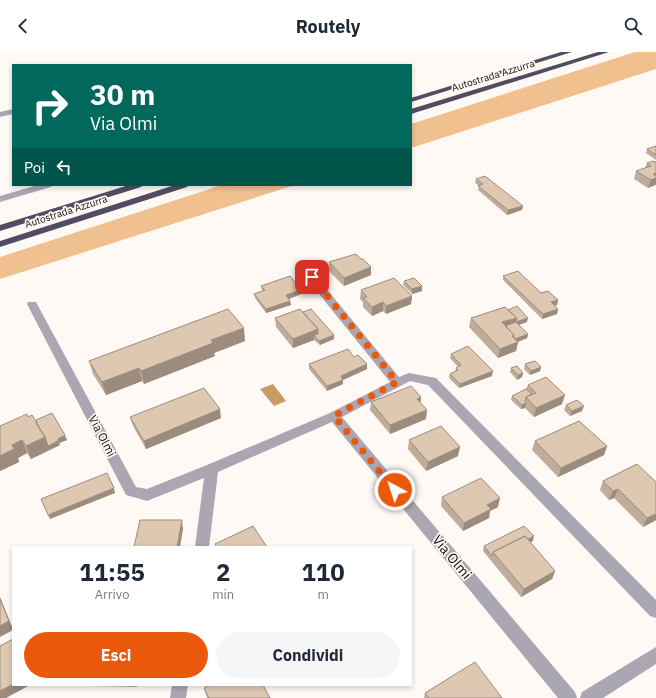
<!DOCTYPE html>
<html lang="it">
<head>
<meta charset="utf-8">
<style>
	:root { --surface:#fff; --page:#f6f6f7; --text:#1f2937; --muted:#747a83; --accent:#ea580c }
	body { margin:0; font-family:"IBM Plex Sans",sans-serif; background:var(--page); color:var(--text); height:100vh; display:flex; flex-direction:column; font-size:15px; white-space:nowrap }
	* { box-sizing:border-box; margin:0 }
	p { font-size:13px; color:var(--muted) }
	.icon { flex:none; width:22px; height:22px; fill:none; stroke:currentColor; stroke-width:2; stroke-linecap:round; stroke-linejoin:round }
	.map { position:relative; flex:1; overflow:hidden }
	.sheet { position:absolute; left:12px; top:494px; width:400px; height:140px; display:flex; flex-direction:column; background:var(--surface); border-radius:0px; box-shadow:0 2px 6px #0003 }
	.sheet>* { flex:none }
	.top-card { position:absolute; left:12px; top:12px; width:400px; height:122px; border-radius:0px; box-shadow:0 2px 6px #0003; background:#00695c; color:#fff; overflow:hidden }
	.pin { position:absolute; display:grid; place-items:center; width:34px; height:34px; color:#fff; margin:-17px; border-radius:8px; box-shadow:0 2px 6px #0006 }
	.me { position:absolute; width:44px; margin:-22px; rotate:320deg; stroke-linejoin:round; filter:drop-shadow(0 0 3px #0008) }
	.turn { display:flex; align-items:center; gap:14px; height:84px; padding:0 12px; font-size:18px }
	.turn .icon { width:52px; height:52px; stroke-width:2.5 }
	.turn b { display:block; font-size:28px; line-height:34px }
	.then { display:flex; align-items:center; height:38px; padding:0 12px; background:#0003; gap:8px; font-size:15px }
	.eta { display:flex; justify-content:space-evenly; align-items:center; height:68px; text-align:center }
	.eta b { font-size:24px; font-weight:800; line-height:28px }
	.primary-button { display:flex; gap:8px; margin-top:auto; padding:8px 12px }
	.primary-button a { flex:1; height:46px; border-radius:24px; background:var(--accent); color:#fff; font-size:16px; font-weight:800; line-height:46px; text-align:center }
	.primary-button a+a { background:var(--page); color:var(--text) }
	header { display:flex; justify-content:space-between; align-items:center; height:52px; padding:0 12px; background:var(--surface); font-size:18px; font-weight:800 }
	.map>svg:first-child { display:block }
	.green { fill:#f0c08f }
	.water { fill:#cc9a65 }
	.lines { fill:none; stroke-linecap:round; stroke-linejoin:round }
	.street { fill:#aaa7b3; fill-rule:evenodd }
	.highway { fill:#524c63; fill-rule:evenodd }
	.wall { fill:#bfac99 }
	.shaded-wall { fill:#9b8c7d }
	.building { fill:#dec8b2; stroke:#9b8c7d }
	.route { stroke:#ea580c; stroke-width:7; stroke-dasharray:0 12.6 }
	.labels { text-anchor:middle; stroke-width:3.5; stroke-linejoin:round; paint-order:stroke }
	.far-street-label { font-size:10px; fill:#130c05; stroke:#fef9f4 }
	.street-label { font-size:12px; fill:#130c05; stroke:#fef9f4 }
	.near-street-label { font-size:14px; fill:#130c05; stroke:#fef9f4 }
</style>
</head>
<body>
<header><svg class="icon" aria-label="back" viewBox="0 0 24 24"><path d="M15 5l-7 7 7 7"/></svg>Routely<svg class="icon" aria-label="search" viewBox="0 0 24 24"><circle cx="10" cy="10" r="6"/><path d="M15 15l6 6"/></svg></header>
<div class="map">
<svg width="656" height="646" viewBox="0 0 656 646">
	<rect width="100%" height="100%" fill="#fef9f4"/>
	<!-- green -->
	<path class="green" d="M635,0H656V17L411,96V72Z
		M222,133H295L0,227V205Z"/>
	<!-- water -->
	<path class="water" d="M273,332L286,349L274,354L260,337Z"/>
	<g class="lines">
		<!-- street -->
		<path class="street" d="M13,57V62L0,65V60Z
			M38,133H53L51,135L0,150V144Z
			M302,211L306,212L399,325L409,321L436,326L656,548V566L650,564L428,333L410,329L342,365L575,640L577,646H558L332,370L218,420L209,495H195L204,426L147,449L126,443L27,252L28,250H36L37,252L136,435L147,437L207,413L330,361L390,330L298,216L297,214Z
			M656,595V612L603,646H580L582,640Z
			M172,633H188L186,646H170Z"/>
		<!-- highway -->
		<path class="highway" d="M561,0H572L411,50V46Z
			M598,0H609L411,62V57Z
			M129,133H143L141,135L0,179V173Z
			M175,133H189L187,135L0,195V189Z"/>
	</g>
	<!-- wall -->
	<path class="wall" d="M656,94V108L646,101L647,97Z
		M656,110V134L655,133L648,136L634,127L636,119L645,116L647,111Z
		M476,127L522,158L507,163L478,138L479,134L475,131Z
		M361,207L371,223L344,234L329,219V210Z
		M503,224L558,248L557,253L554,254L558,257L557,262L542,267L503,228Z
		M404,229L422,239L412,242L403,233Z
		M261,234L301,238V242L289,247L290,249L291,253L266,261L255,246L254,242L263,239L262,238Z
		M361,238L412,244L411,252L386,262L383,259L372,264L363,255V250L360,247Z
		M508,258L527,270L519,273L528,282L527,286L518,290L516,299L498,306L469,275L471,266Z
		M303,260L334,283V287L320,293L314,288L293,296L276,275L275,266Z
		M245,289L214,301L215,304L144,332L142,329L106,343L93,322L89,309Z
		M451,302L492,324L459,336L449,326L450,322L455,320L456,316L458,315L450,306Z
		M354,305L367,317L343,328V332L327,339L309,317V312Z
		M525,312L541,315L540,319L530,323L524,317Z
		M511,316L523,321L522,325L517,328L510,320Z
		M528,333L562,352L534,365L525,356L521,357L511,348L512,344L526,337Z
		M421,345L420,350L426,367L390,382L370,358L371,350Z
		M566,353L582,359L570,364L564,358Z
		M28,365L36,371H37L67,388L59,391L60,393L31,407L27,401L18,406L19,410L0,419V374Z
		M130,365L221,366L146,397L133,374Z
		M409,388L458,404L426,419L408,397Z
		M535,389L607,394L604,403L558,425L532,398Z
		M637,412L656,468L643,475L614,446L609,448L600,438L603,429Z
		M442,445L498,455L490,459L489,466L463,479L441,454Z
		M533,489L530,490L555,519L552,527L521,545L483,499L484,494Z
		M90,633H137V635L91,634Z
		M204,636L270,646H207Z
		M425,641L502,646H424Z"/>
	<!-- shaded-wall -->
	<path class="shaded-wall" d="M656,121V131L655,133L648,136L651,128L653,122Z
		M523,154L522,158L507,163L508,158Z
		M371,215V223L344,234V226Z
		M422,234V239L412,242V237Z
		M301,238V242L286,248V243Z
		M412,244L411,252L386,262V254Z
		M558,248L557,253L550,255L551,250Z
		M290,249L291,253L266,261V257Z
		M383,250V259L372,264V255Z
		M558,257L557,262L542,267L543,262Z
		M517,266H528L527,270L504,278L502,270Z
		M244,276L245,289L214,301L215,304L144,332L141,319L211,288Z
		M318,277L317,286L314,283V288L293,296V287Z
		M528,282L527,286L510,293L512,284L514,283Z
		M334,283V287L320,293L319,289Z
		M518,290L516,299L498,306L500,297Z
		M367,312V317L343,328V332L327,339V334L341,324Z
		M541,315L540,319L530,323L531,319Z
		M139,316L142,329L106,343L102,330Z
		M493,319L492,324L459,336L460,332Z
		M523,321L522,325L517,328L518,323Z
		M565,343L562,352L534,365L536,356Z
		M421,345L420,354L417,347Z
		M526,351L525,356L521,357L522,353Z
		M584,354L582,359L570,364L572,359Z
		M220,357L221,366L146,397L144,389Z
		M427,358L426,367L390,382V373Z
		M65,383L67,388L59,391L58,387Z
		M45,385L58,389L60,393L31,407L26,394Z
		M22,388L27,401L18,406L19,410L0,419V404L12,393Z
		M607,394L604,403L558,425L561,416Z
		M460,395L458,404L426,419L428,410Z
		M114,436L115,441L50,467L48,463Z
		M618,437L614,446L609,448L613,439Z
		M500,446L498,455L490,459L489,466L463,479L464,471L487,453Z
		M656,462V468L643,475L647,466Z
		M182,468L183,477L180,495H177Z
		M534,484L533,489L497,505L495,503Z
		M555,519L552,527L521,545L524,537Z
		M0,545L13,577V578L0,585Z
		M13,632V633H30L6,646H0V639Z"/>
	<!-- building -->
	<path class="building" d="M656,94V103L647,97Z
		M653,109L656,110V121L653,122L656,124V126L651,128L636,119L651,114L647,111Z
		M485,124L523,154L508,158L478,134L483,132L476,127Z
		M356,202L361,207H363L371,215L344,226L329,210Z
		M518,219L541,241L548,239L558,248L551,250L558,257L543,262L503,224Z
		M290,224L301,238L286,243L290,249L266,257L254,242L265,238L261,234Z
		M394,226L412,244L386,254L383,250L372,255L363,246L367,245L361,238Z
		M414,226L422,234L412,237L404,229Z
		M517,254L528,266L516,270L517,266L508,258Z
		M505,255L517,266L502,270L514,283L512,284L518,290L500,297L471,266Z
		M228,257L244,276L211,288L213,291L141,319L139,316L102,330L89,309Z
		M300,257L318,277L293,287L275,266Z
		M311,257L334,283L319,289L314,283L318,282V277L303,260Z
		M516,270L528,282L515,287L514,285V283L505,274Z
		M468,294L493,319L460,332L450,322L458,318L456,316L461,313L451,302Z
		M348,297L354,305L358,303L367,312L341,324L343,328L327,334L309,312Z
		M535,309L541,315L531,319L525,312Z
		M517,314L523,321L518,323L511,316Z
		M546,325L565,343L536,356L526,345L536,341L528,333Z
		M411,334L421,345L417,347L427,358L390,373L371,350Z
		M204,336L220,357L144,389L130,365Z
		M526,337L532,342L526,345L525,350L526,351L522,353L512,344Z
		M577,348L584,354L572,359L566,353Z
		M52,361L65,383L58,387V389L48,394L45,385L36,371H37L36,368Z
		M27,362L28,365L32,363L45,385L26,394L22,388L12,393L14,397L0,404V374Z
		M579,369L607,394L561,416L535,389Z
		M441,374L460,395L428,410L409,388Z
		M637,412L656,430V462L647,466L618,437L613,439L603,429Z
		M107,421L114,436L48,463L41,447Z
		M481,426L500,446L487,453L491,457L464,471L442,445Z
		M140,468H182L177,495H134Z
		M253,474L267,495H217L215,492Z
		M524,474L534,484L528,487L525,484L493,500L492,504L484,494Z
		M525,484L555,519L524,537L493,500Z
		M0,547L9,569L0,574Z
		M13,587V632L0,639V594Z
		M475,610L502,646H429L425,641Z
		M210,633H263L270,646H209L204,636Z"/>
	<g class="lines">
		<!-- route -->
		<path class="route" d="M312,225L397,330L334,364L395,438"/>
	</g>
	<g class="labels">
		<!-- far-street labels -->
		<g class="far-street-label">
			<text transform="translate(493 23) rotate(-17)" y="4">Autostrada Azzurra</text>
			<text transform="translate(66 159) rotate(-18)" y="4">Autostrada Azzurra</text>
		</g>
		<!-- street labels -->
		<g class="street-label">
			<text transform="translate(102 384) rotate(62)" y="4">Via Olmi</text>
		</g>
		<!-- near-street labels -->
		<g class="near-street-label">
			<text transform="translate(452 505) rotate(50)" y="5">Via Olmi</text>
		</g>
	</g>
</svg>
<div class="pin" style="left:312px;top:225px;background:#d93025"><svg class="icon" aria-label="arrive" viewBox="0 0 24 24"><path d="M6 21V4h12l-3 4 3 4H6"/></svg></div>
<svg class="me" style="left:395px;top:438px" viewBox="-20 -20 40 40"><circle r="17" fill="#ea580c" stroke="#fff" stroke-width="3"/><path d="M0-11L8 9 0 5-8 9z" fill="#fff"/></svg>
<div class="top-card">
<div class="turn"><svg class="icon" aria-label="right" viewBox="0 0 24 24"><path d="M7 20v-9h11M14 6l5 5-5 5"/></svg><div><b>30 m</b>Via Olmi</div></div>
<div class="then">Poi<svg class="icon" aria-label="left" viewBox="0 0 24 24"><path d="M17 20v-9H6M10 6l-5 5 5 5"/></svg></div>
</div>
<section class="sheet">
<div class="eta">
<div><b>11:55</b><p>Arrivo</p></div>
<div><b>2</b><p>min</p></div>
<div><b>110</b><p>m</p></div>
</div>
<div class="primary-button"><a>Esci</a><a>Condividi</a></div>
</section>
</div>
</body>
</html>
